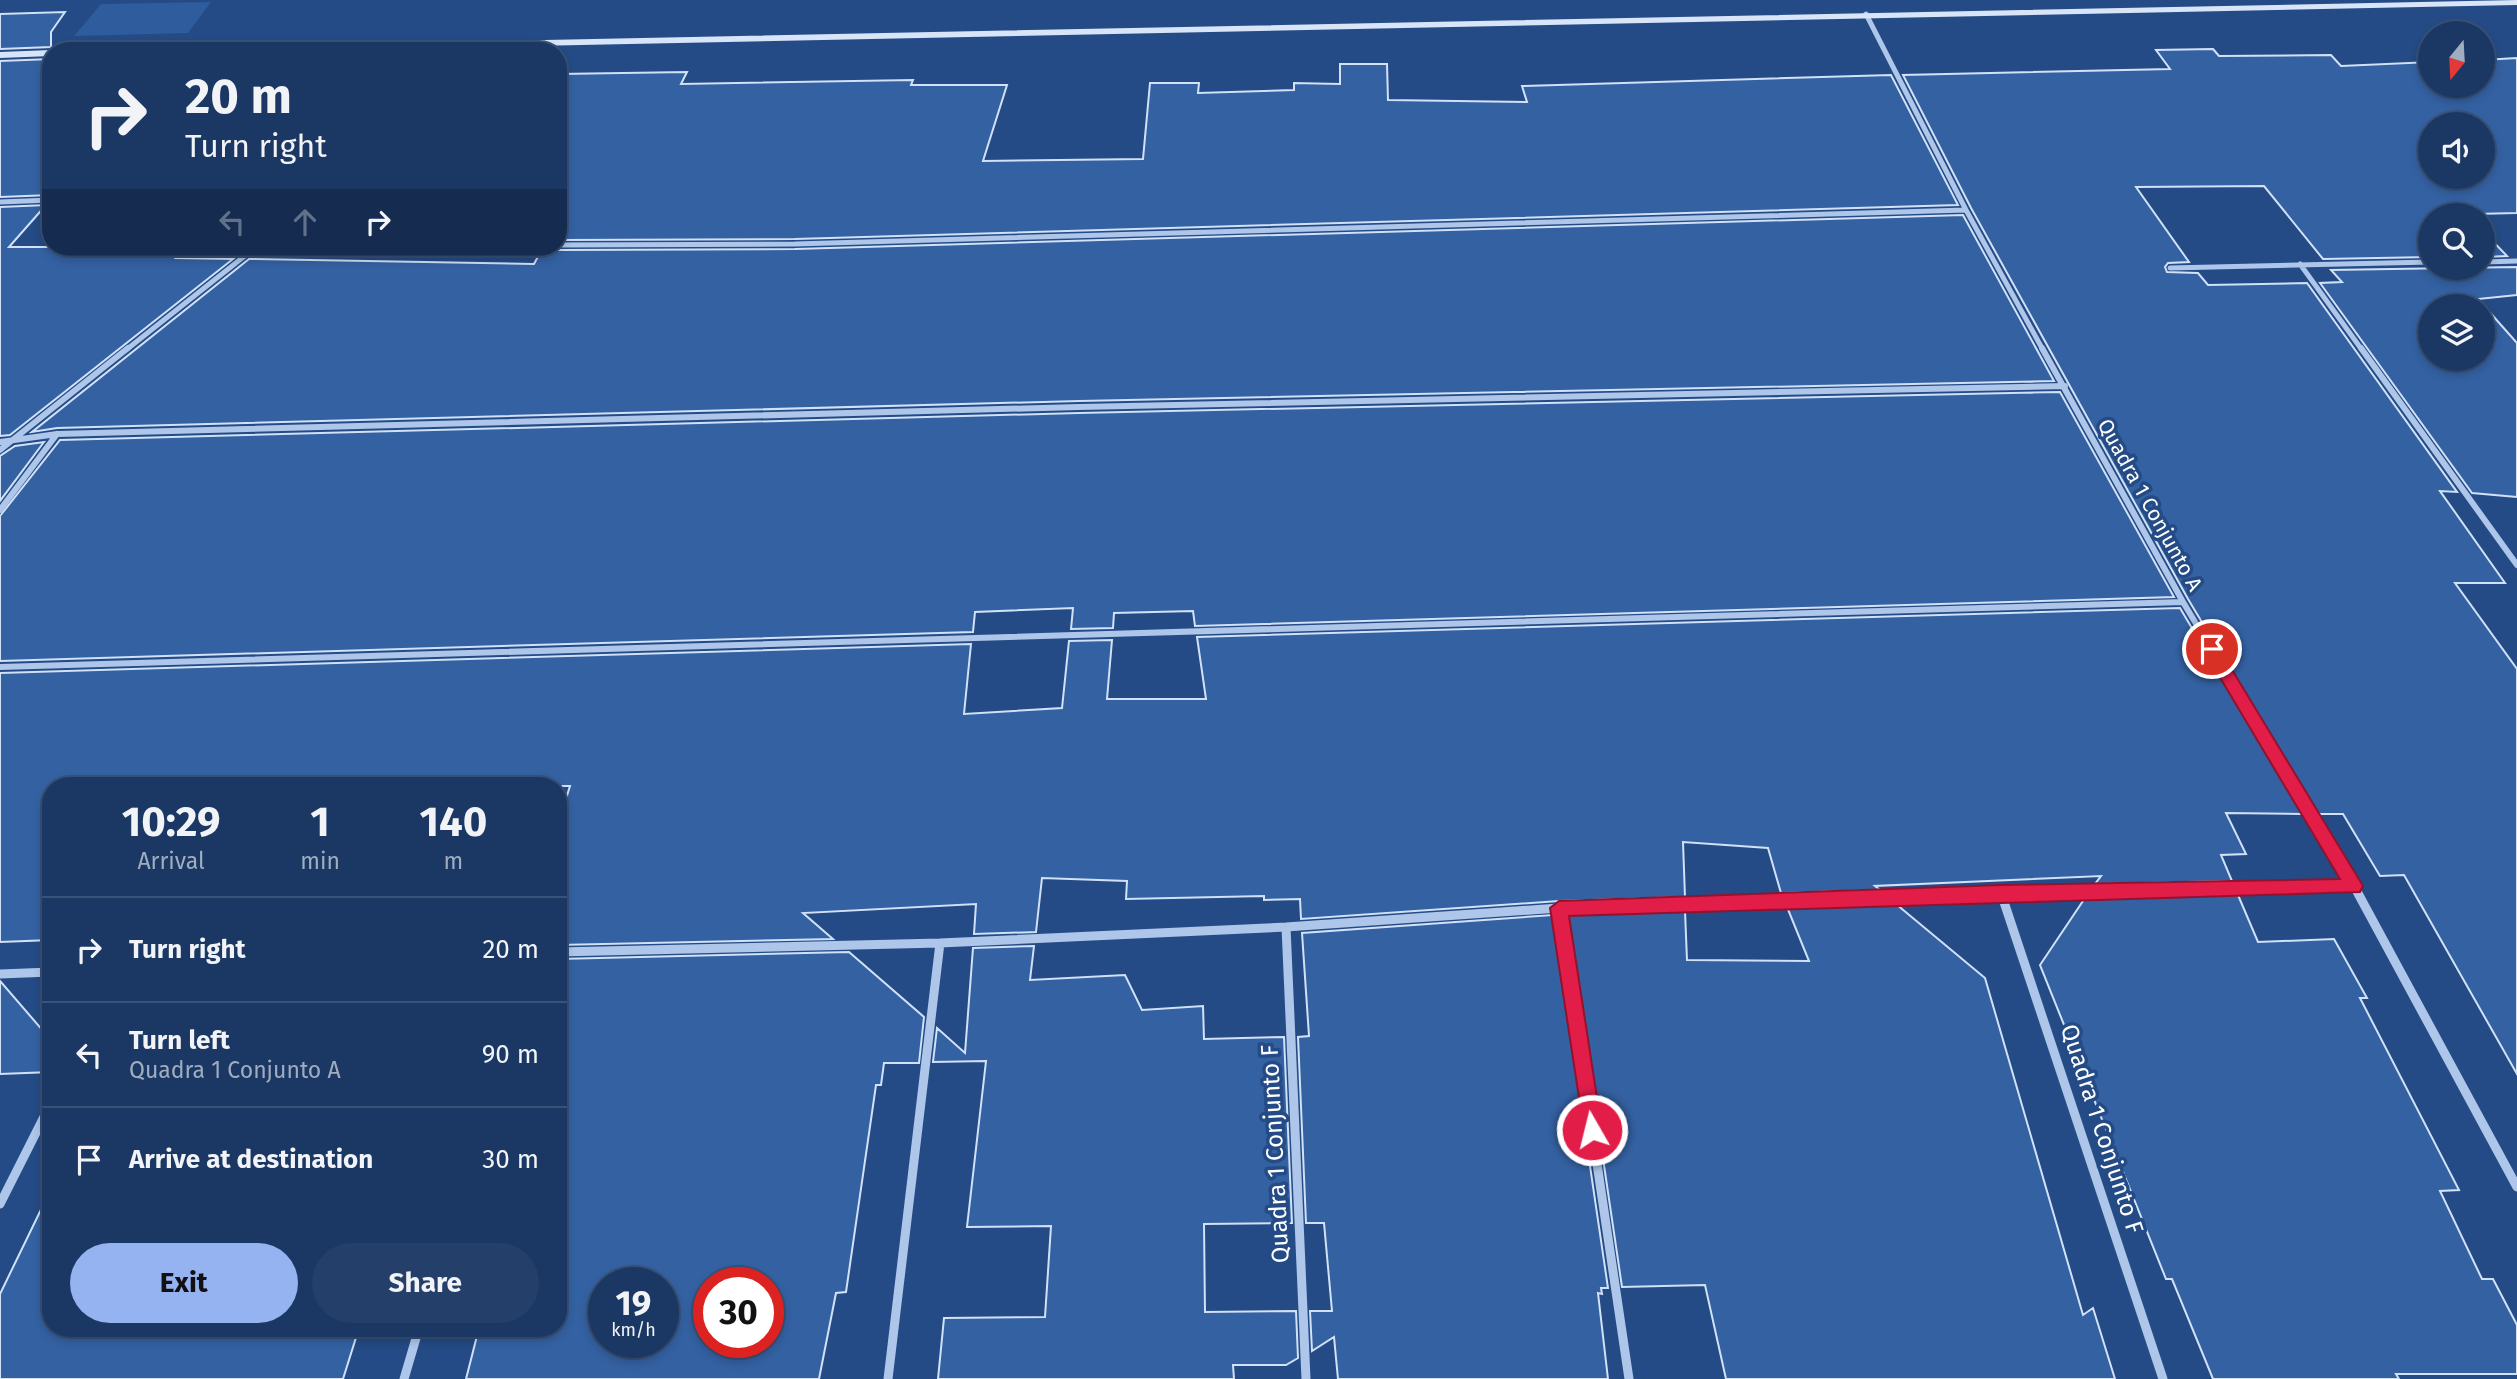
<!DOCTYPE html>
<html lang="en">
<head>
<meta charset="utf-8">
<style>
	:root { --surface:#1b3864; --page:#243f6a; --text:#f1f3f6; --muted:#a0acbf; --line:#395278; --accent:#95b2f1 }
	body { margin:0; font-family:"Fira Sans",sans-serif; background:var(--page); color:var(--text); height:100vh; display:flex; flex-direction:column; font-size:26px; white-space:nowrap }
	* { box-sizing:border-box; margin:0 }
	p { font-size:23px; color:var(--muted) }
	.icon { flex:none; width:38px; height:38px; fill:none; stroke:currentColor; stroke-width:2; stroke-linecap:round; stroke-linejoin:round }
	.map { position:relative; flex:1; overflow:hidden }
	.details { position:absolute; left:42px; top:777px; width:525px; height:560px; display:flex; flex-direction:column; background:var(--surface); border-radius:28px; box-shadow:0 4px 10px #0003,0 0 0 2px var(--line) }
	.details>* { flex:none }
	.banner { position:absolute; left:42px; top:42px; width:525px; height:214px; border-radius:28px; box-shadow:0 4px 10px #0003,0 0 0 2px var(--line); background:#1b3864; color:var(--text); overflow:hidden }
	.needle { width:46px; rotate:198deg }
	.tools { position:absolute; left:2418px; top:21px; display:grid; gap:14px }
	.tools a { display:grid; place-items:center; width:77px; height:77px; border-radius:50%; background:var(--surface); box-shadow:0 4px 10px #0003,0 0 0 2px var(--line); font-size:35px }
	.speed { position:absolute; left:588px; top:1267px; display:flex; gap:14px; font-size:35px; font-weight:700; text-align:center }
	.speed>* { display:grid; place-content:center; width:91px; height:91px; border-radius:50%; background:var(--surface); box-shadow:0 4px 10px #0003,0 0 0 2px var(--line); line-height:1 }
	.speed small { font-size:18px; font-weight:400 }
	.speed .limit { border:10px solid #d22; background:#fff; color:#111 }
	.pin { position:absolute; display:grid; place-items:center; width:60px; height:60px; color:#fff; margin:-30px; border:4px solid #fff; border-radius:50%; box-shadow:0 2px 7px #0007 }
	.me { position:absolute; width:77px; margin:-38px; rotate:352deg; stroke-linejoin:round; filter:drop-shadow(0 0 5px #0008) }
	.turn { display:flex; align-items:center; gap:24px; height:147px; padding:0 28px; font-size:32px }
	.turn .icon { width:91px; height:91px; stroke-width:2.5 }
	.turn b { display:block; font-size:49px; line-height:60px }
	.lanes { display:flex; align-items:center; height:66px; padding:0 28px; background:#0003; justify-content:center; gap:35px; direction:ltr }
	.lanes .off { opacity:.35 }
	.eta { display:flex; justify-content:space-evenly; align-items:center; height:119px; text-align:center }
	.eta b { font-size:42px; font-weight:700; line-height:49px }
	.action { display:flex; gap:14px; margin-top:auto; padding:14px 28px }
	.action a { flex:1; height:80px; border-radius:42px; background:var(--accent); color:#111; font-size:28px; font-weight:700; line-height:80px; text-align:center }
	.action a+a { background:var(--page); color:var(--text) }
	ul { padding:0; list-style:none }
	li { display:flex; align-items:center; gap:21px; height:105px; padding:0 28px; border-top:2px solid var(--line) }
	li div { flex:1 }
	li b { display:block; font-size:26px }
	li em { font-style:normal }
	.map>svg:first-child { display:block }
	.green { fill:#2e5c9d }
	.building { fill:#3461a2; stroke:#d1e1f7; stroke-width:2; fill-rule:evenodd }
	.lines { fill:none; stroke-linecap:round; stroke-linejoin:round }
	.street-far2 { stroke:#adc6e9; stroke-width:5 }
	.street-far1 { stroke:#adc6e9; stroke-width:6 }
	.street { stroke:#adc6e9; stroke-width:9 }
	.secondary { fill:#d8e4f7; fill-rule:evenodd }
	.route { fill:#e11d48; stroke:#92132f; stroke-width:2 }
	.labels { text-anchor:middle; stroke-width:7; stroke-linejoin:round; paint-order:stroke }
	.street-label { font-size:21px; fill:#fff; stroke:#244b85 }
	.near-street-label { font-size:24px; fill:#fff; stroke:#244b85 }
</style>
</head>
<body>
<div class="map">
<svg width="2517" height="1379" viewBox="0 0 2517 1379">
	<rect width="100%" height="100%" fill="#244b85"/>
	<!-- green -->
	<path class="green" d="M211,2L188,33L74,36L101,4Z"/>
	<!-- building -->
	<path class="building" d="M65,12L51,32V47L0,49V14Z
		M2213,49L2219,56L2331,55L2341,66L2431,62V86H2483V60L2517,58V213L2431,215V257L2323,259L2264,186L2136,187L2189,262L2168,263L2165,267L2167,272L2198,273L2208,285L2307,283L2457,492L2440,491L2505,583H2455L2517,669V1074L2404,875L2380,876L2343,814H2319L2304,792L2188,599L1971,208L1903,75L2170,69L2156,50ZM2431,124H2483V177H2431Z
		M51,59V195L0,197V61Z
		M1340,64H1387L1388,100L1527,102L1522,86L1891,75L1958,205L795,239L558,240V74L687,72L681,84L913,80L911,85H1007L983,161L1143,159L1150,83H1199L1198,93L1294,90V83L1340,84Z
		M46,205L9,247H186L176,258L233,259L10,435L0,436V207Z
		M1963,215L2054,381L1079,401L57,428L32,432L249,259L534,264L543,247L558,250L795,249Z
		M2483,231L2507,256L2483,257Z
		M2517,267V295L2478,299L2517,343V497L2472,493L2320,283L2342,282L2331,270ZM2431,306H2483V359H2431Z
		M2060,392L2174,597L1195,626L1193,611L1114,613L1113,628L1071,629L1073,608L975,612L973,632L0,661V516L60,440L1079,413Z
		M44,442L0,501V456L15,446Z
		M2180,608L2302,814L2226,813L2246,854L2221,855L2232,881L2095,884L2101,876L1875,886L1880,890L1781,893L1768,848L1683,842L1685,897L1559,901L1301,919L1300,899L1264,900V896L1126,899L1127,881L1042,878L1036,932L974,934L976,904L803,913L833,939L558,945V824L570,786H51V940L0,942V673L971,644L964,714L1062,708L1069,641L1112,640L1107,699H1206L1197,637Z
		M2238,895L2258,942L2334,939L2367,998H2360L2459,1190L2440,1191L2482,1279H2493L2517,1325V1374H2396L2399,1379H2213L2172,1279H2166L2040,965L2085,898Z
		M1896,904L1985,978L2083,1315L2093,1308L2115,1379H1726L1705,1285L1622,1287L1567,915L1685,911L1687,960L1809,961L1787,907Z
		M1553,915L1608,1288H1601L1602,1294L1598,1293L1608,1379H1338L1334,1337L1312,1351L1310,1311H1332L1324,1223H1306L1298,1037L1309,1036L1302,933Z
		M1034,946L1030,980L1125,975L1142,1010L1203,1006L1204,1039L1284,1037L1292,1223L1204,1224L1205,1312L1296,1311L1298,1358L1286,1365H1233L1234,1379H938L944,1318L1045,1317L1051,1226L967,1227L986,1061L933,1062L937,1028L965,1053L973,948Z
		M849,952L924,1017L919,1063H884L881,1085H876L846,1292L836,1293L819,1379H466L479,1328H558V959ZM604,1283H663V1342H604ZM709,1283H768V1342H709Z
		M0,981L51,1040V1072L0,1074Z
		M51,1189V1328H359L343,1379H0V1294Z"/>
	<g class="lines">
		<!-- street-far2 -->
		<path class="street-far2" d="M1866,14L1966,210L2043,350
			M0,202L51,200
			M558,245L795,244L1966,210
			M2483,262L2517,261
			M2300,264L2362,350
			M2170,268L2431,262
			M126,350L256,247"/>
		<!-- street-far1 -->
		<path class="street-far1" d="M2042,348L2183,602L2302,800
			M2361,348L2517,565
			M0,442L57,434L1079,407L2065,386
			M0,450L128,348
			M0,510L57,434
			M0,667L2183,602"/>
		<!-- street -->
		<path class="street" d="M2301,798L2354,886L2517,1187
			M2001,893L2163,1379
			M1559,908L1629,1379
			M1286,927L1306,1379
			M558,952L940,943L1286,927L1559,908L2001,893L2354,886
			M0,974L51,972
			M0,1204L51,1103
			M404,1379L419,1328
			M888,1379L940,943"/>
		<!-- secondary -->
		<path class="secondary" d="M2517,0V5L291,51H140L144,48Z
			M51,50L53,51H51V56L0,58V52Z"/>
	</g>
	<!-- route -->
	<path class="route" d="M2212,643L2217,645L2360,881L2363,886L2360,892L1569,916L1602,1130L1599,1137L1592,1139L1585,1137L1550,908L1559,901L2001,885L2340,879L2206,654L2204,649Z"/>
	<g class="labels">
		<!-- street labels -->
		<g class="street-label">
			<text transform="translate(2150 505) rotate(61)" y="7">Quadra 1 Conjunto A</text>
		</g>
		<!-- near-street labels -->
		<g class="near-street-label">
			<text transform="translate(2102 1129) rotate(72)" y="8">Quadra 1 Conjunto F</text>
			<text transform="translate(1275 1154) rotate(-93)" y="8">Quadra 1 Conjunto F</text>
		</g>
	</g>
</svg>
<div class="tools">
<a><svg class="needle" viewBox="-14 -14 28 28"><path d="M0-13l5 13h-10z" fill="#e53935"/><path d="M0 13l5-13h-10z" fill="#a0acbf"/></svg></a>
<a><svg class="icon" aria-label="sound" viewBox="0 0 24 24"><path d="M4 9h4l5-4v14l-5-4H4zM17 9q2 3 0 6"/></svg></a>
<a><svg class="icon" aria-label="search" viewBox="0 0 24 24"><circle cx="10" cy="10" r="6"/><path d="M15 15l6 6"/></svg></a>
<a><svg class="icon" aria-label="layers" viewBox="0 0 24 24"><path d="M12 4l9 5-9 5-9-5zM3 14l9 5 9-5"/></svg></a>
</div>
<div class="speed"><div>19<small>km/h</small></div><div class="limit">30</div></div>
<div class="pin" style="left:2212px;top:649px;background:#d93025"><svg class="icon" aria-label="arrive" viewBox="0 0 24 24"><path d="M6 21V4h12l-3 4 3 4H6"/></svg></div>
<svg class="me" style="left:1592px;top:1130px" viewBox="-20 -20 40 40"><circle r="17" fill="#e11d48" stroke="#fff" stroke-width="3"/><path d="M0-11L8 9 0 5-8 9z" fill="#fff"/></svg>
<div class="banner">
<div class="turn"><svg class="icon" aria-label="right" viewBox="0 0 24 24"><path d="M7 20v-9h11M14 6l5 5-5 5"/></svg><div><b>20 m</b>Turn right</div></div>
<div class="lanes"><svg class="icon off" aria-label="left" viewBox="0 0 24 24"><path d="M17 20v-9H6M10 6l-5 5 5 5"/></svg><svg class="icon off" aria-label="ahead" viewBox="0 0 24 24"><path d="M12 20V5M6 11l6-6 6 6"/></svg><svg class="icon" aria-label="right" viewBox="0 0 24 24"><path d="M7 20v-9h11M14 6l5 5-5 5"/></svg></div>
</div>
<section class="details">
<div class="eta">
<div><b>10:29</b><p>Arrival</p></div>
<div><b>1</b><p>min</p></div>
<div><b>140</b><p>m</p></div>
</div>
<ul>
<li><svg class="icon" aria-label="right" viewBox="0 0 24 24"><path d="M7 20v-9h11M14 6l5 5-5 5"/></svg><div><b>Turn right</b></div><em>20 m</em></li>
<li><svg class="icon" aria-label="left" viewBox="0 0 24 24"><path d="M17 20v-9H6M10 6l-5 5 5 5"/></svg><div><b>Turn left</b><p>Quadra 1 Conjunto A</p></div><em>90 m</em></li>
<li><svg class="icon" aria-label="arrive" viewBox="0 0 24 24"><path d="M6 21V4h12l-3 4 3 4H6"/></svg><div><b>Arrive at destination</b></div><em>30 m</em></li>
</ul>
<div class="action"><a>Exit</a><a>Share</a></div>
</section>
</div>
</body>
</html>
